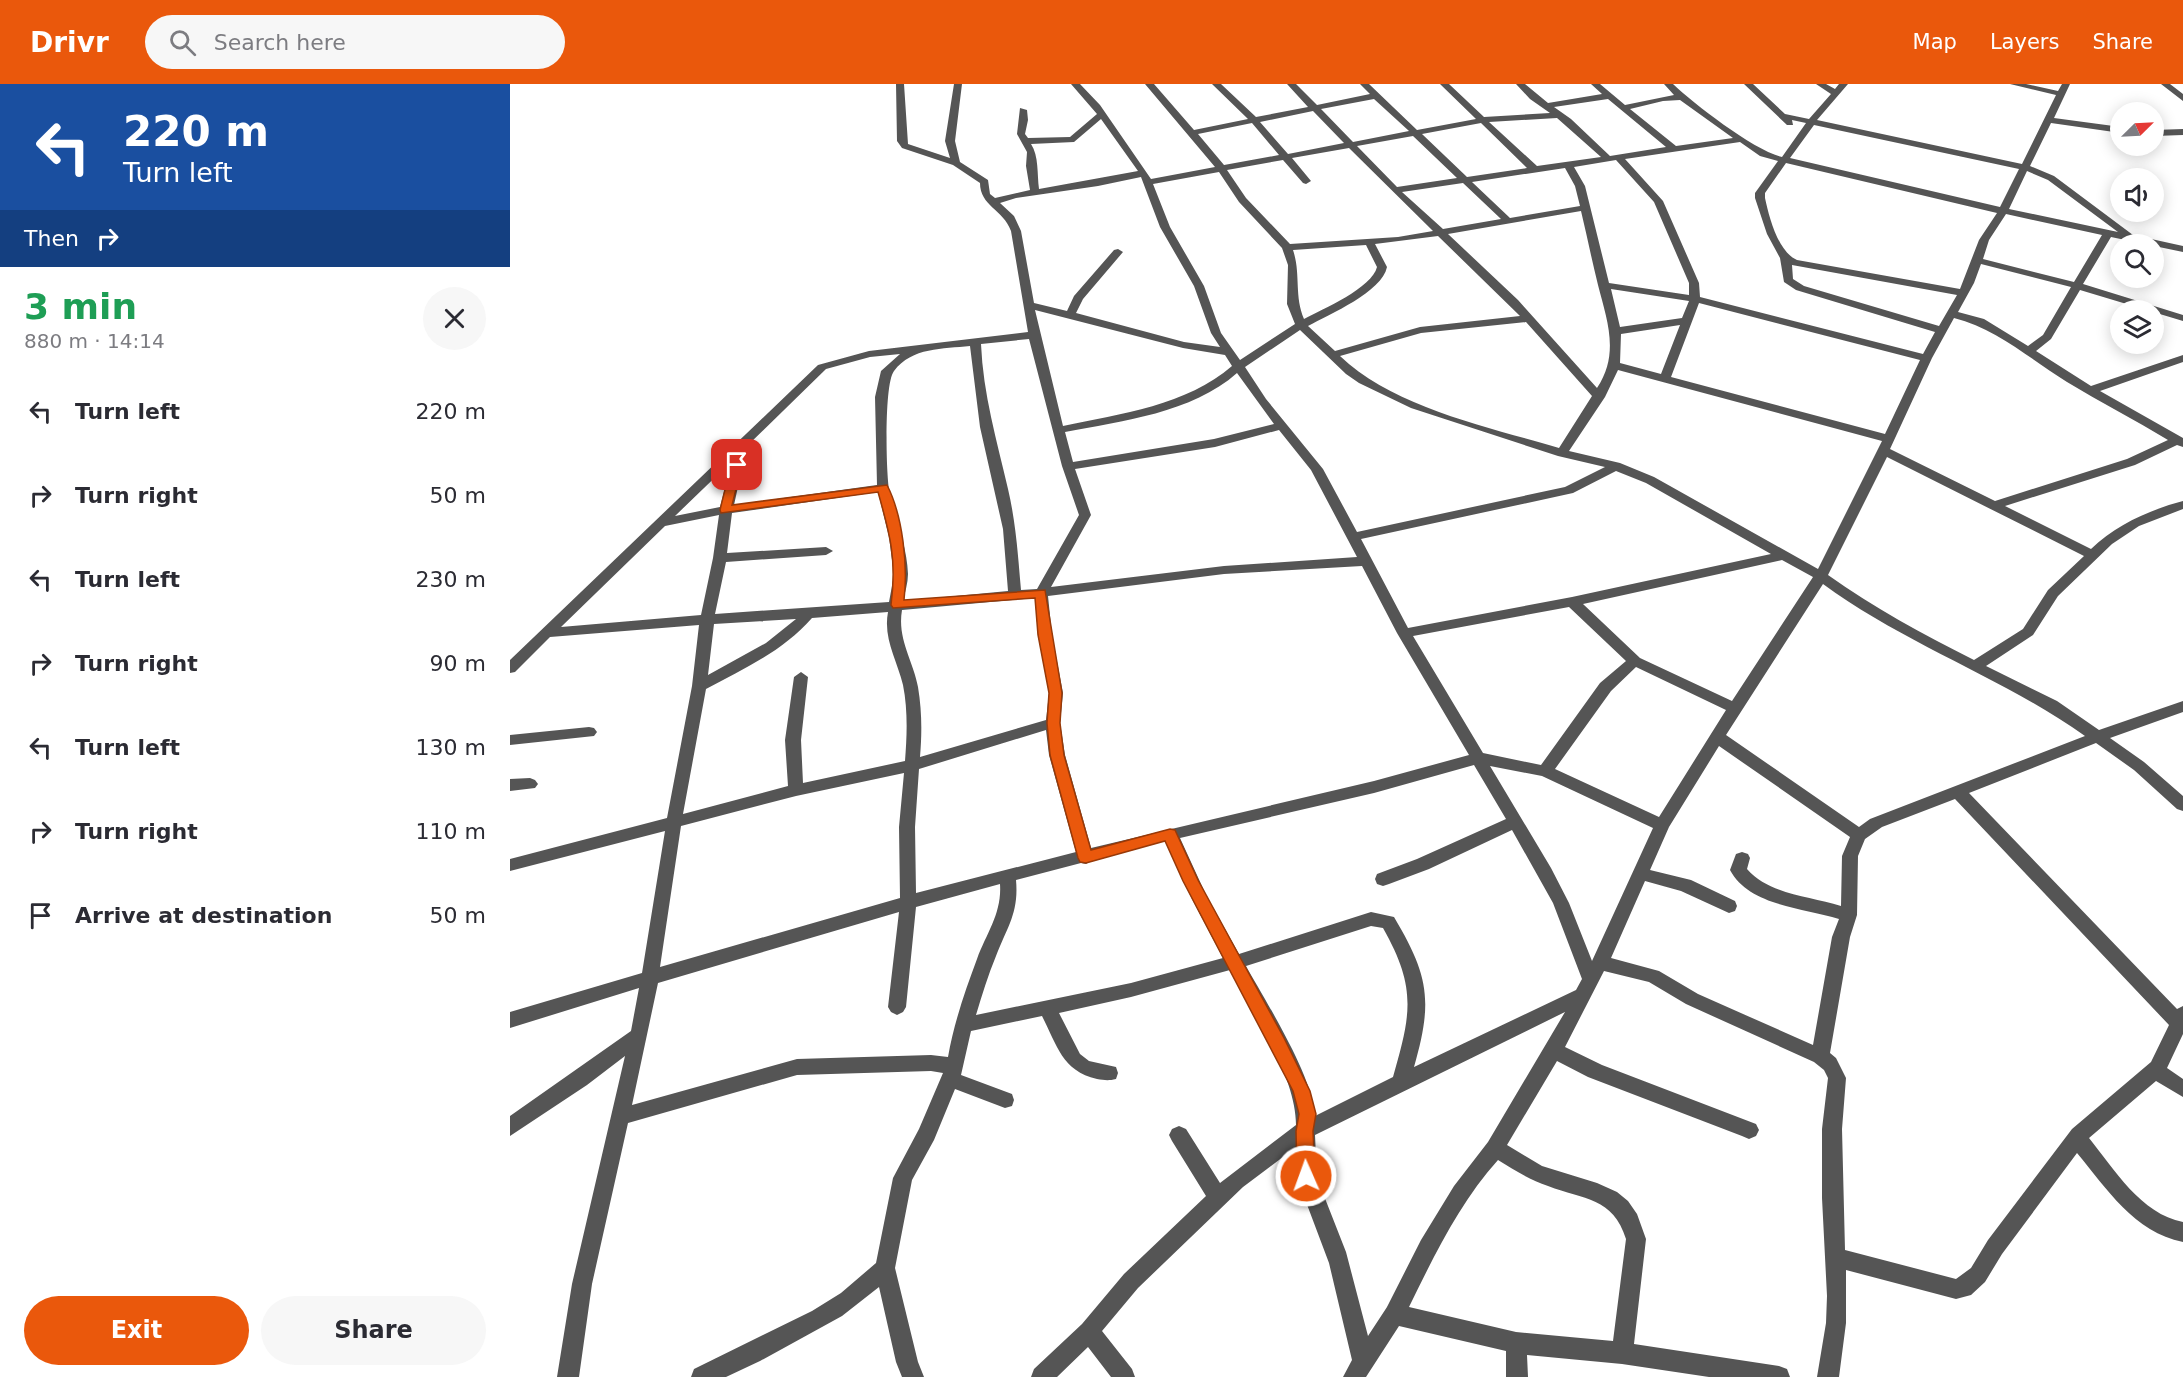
<!DOCTYPE html>
<html lang="en">
<head>
<meta charset="utf-8">
<style>
	:root { --surface:#fff; --page:#f7f7f7; --text:#2b2b33; --muted:#7c7c81; --accent:#ea580c }
	body { margin:0; font-family:"DejaVu Sans",sans-serif; background:var(--page); color:var(--text); height:100vh; display:flex; flex-direction:column; font-size:22px; white-space:nowrap }
	* { box-sizing:border-box; margin:0 }
	p { font-size:20px; color:var(--muted) }
	.icon { flex:none; width:33px; height:33px; fill:none; stroke:currentColor; stroke-width:2; stroke-linecap:round; stroke-linejoin:round }
	.map { position:relative; flex:1; overflow:hidden }
	.drawer { display:flex; flex-direction:column; background:var(--surface); width:510px }
	.drawer>* { flex:none }
	.hud { background:#1a4fa0; color:#fff; overflow:hidden }
	.needle { width:39px; rotate:66deg }
	.buttons { position:absolute; left:1600px; top:18px; display:grid; gap:12px }
	.buttons a { display:grid; place-items:center; width:54px; height:54px; border-radius:50%; background:var(--surface); box-shadow:0 3px 15px #0003; font-size:30px }
	.pin { position:absolute; display:grid; place-items:center; width:51px; height:51px; color:#fff; margin:-26px; border-radius:12px; box-shadow:0 3px 9px #0006 }
	.me { position:absolute; width:66px; margin:-33px; rotate:358deg; stroke-linejoin:round; filter:drop-shadow(0 0 4px #0008) }
	.turn { display:flex; align-items:center; gap:21px; height:126px; padding:0 24px; font-size:27px }
	.turn .icon { width:78px; height:78px; stroke-width:2.5 }
	.turn b { display:block; font-size:42px; line-height:51px }
	.then { display:flex; align-items:center; height:57px; padding:0 24px; background:#0003; gap:12px; font-size:22px }
	.round { display:grid; place-items:center; flex:none; width:63px; height:63px; border-radius:32px; background:var(--page) }
	.summary { display:flex; align-items:center; justify-content:space-between; height:102px; padding:0 24px }
	h1 { font-size:36px; font-weight:700; line-height:45px; color:#1e9e55 }
	.action { display:flex; gap:12px; margin-top:auto; padding:12px 24px }
	.action a { flex:1; height:69px; border-radius:36px; background:var(--accent); color:#fff; font-size:24px; font-weight:700; line-height:69px; text-align:center }
	.action a+a { background:var(--page); color:var(--text) }
	ul { padding:0; list-style:none }
	li { display:flex; align-items:center; gap:18px; height:84px; padding:0 24px }
	li div { flex:1 }
	li b { display:block; font-size:22px }
	li em { font-style:normal }
	header { display:flex; align-items:center; gap:36px; box-sizing:border-box; height:84px; padding:0 30px; background:var(--accent); color:#fff }
	header strong { font-size:28px }
	nav { display:flex; gap:33px; margin-inline-start:auto; font-size:21px }
	.search { width:420px; height:54px; background:var(--page); display:flex; align-items:center; gap:15px; box-sizing:border-box; padding:0 21px; border-radius:33px; color:var(--muted); font-size:22px }
	main { display:flex; flex:1; min-height:0 }
	.map>svg:first-child { display:block }
	.lines { fill:none; stroke-linecap:round; stroke-linejoin:round }
	.minor { fill:#555; fill-rule:evenodd }
	.route { fill:#ea580c; stroke:#983908; stroke-width:1.5 }
</style>
</head>
<body>
<header>
<strong>Drivr</strong>
<div class="search"><svg class="icon" aria-label="search" viewBox="0 0 24 24"><circle cx="10" cy="10" r="6"/><path d="M15 15l6 6"/></svg>Search here</div>
<nav><a>Map</a><a>Layers</a><a>Share</a></nav>
</header>
<main>
<section class="drawer">
<div class="hud">
<div class="turn"><svg class="icon" aria-label="left" viewBox="0 0 24 24"><path d="M17 20v-9H6M10 6l-5 5 5 5"/></svg><div><b>220 m</b>Turn left</div></div>
<div class="then">Then<svg class="icon" aria-label="right" viewBox="0 0 24 24"><path d="M7 20v-9h11M14 6l5 5-5 5"/></svg></div>
</div>
<div class="summary"><div><h1>3 min</h1><p>880 m · 14:14</p></div><a class="round"><svg class="icon" aria-label="close" viewBox="0 0 24 24"><path d="M6 6l12 12M18 6L6 18"/></svg></a></div>
<ul>
<li><svg class="icon" aria-label="left" viewBox="0 0 24 24"><path d="M17 20v-9H6M10 6l-5 5 5 5"/></svg><div><b>Turn left</b></div><em>220 m</em></li>
<li><svg class="icon" aria-label="right" viewBox="0 0 24 24"><path d="M7 20v-9h11M14 6l5 5-5 5"/></svg><div><b>Turn right</b></div><em>50 m</em></li>
<li><svg class="icon" aria-label="left" viewBox="0 0 24 24"><path d="M17 20v-9H6M10 6l-5 5 5 5"/></svg><div><b>Turn left</b></div><em>230 m</em></li>
<li><svg class="icon" aria-label="right" viewBox="0 0 24 24"><path d="M7 20v-9h11M14 6l5 5-5 5"/></svg><div><b>Turn right</b></div><em>90 m</em></li>
<li><svg class="icon" aria-label="left" viewBox="0 0 24 24"><path d="M17 20v-9H6M10 6l-5 5 5 5"/></svg><div><b>Turn left</b></div><em>130 m</em></li>
<li><svg class="icon" aria-label="right" viewBox="0 0 24 24"><path d="M7 20v-9h11M14 6l5 5-5 5"/></svg><div><b>Turn right</b></div><em>110 m</em></li>
<li><svg class="icon" aria-label="arrive" viewBox="0 0 24 24"><path d="M6 21V4h12l-3 4 3 4H6"/></svg><div><b>Arrive at destination</b></div><em>50 m</em></li>
</ul>
<div class="action"><a>Exit</a><a>Share</a></div>
</section>
<div class="map">
<svg width="1673" height="1293" viewBox="0 0 1673 1293">
	<rect width="100%" height="100%" fill="#fff"/>
	<g class="lines">
		<!-- minor -->
		<path class="minor" d="M386,0H394L398,60L440,74L435,57L444,0H452L445,57L450,78L478,96L480,110L485,114L520,106L516,82L517,68L507,50L510,24L517,26L518,36L515,50L518,54L560,53L587,30L561,0H570L590,21L641,95L705,83L635,0H644L684,46L738,35L702,0H711L746,33L798,23L777,0H786L807,21L860,10L850,0H859L907,46L966,35L930,0H939L974,33L1040,29L1020,15L1006,0H1015L1038,19L1092,10L1081,0H1090L1115,21L1164,11L1154,0H1163C1184,20 1245,67 1272,73L1296,39L1282,36L1283,41H1277L1234,0H1243L1275,30L1299,35L1321,10L1306,0H1316L1325,5L1329,0H1338L1307,36L1512,80L1546,11L1500,0H1516L1548,7L1552,0H1560L1544,34L1611,43V49L1541,39L1520,82L1544,92L1623,151L1673,162V168L1601,153L1573,200L1673,231V237L1570,206L1541,255L1526,267L1581,302L1673,271V278L1590,307L1673,354V363L1667,361L1625,381L1495,422L1581,465C1606,441 1639,426 1673,417V425L1629,442L1602,460L1548,512L1523,551L1476,582L1547,617L1589,646L1673,617V628L1600,654L1634,678L1673,712V727L1667,725L1624,686L1586,659L1459,709L1667,925L1673,922V950L1657,984L1673,995V1013L1646,997L1579,1054C1604,1085 1631,1130 1673,1138V1158C1624,1148 1597,1105 1567,1069L1492,1170L1475,1198L1461,1211L1446,1215L1336,1186V1239L1329,1293H1307L1316,1239L1317,1212L1312,1114V1045L1318,994L1314,986L1304,978L1176,920L1139,898L1094,887L1055,963L1092,981L1246,1040L1249,1046L1246,1052L1239,1055L1232,1052L1078,993L1047,977L997,1061L1032,1082L1087,1099L1107,1108L1118,1117L1127,1130L1136,1155L1124,1260L1269,1282L1277,1285L1280,1293H1199L1112,1280L1017,1271L1018,1293H996V1267L889,1242L856,1293H833L842,1276L819,1179L787,1094L785,1064L733,1103L628,1204L592,1247L622,1285L625,1293H601L578,1263L547,1293H521L524,1285L572,1240L614,1190L696,1112L662,1057L659,1051L662,1045L669,1042L676,1045L710,1099L786,1041C786,993 744,929 720,886L621,913L549,929L570,970L579,977L606,983L608,989L606,995C598,997 594,996 587,995C552,987 547,961 532,932L461,947L451,991L502,1010L504,1016L502,1022L495,1024L445,1005L424,1056L402,1096L385,1184L408,1278L414,1293H392L386,1278L369,1203L332,1232L250,1277L216,1293H181L184,1285L302,1227L331,1209L366,1179L383,1094L409,1045L433,989L421,987L287,991L118,1039L82,1200L69,1293H47L62,1200L115,972L77,1001L0,1052V1032L121,947L129,904L0,944V928L132,889L155,747L0,787V775L157,734L182,602L189,541L40,553L5,588L0,589V576L308,281L359,267L518,248L501,147C493,125 470,122 470,99L443,81L392,64L387,57ZM864,15L899,47L843,58L811,25ZM1098,15L1156,63L1100,72L1061,35L1044,23ZM1170,16L1223,54L1166,62L1120,25L1153,17ZM803,27L834,59L778,70L750,38ZM1047,34L1091,73L1027,82L979,38ZM591,35L628,87L529,105C527,90 529,72 521,60L564,58ZM742,39L769,71L714,81L688,50ZM971,39L1017,84L957,93L912,50ZM1304,41L1509,85L1490,123L1280,74ZM903,52L947,94L887,103L847,62ZM1230,58L1250,72L1268,77L1245,109V114L1257,150L1270,174L1274,198L1286,206L1425,248L1413,270L1190,213L1189,199L1153,117L1115,75ZM839,64L923,147L888,153L780,160L736,114L717,86L773,76L793,99L796,100L801,97L782,74ZM1106,76L1144,118L1179,199V211L1099,199L1075,102L1064,83ZM1276,79L1487,129L1469,156L1450,205L1287,176C1268,168 1259,133 1255,114V109ZM1055,84L1065,102L1070,122L1000,134L962,98ZM1517,87L1538,96L1608,148L1499,125ZM709,88L729,118L772,164L778,181L777,220L785,240L730,276L711,249L694,202L660,143L643,100ZM631,93L650,143L684,202L701,249L710,263L674,258L566,229L573,215L613,168L608,165L604,166L564,212L557,227L524,219L511,147L504,132L490,119L506,114L588,102ZM953,99L991,135L933,145L892,108ZM1071,127C1077,152 1082,177 1088,201C1097,236 1110,270 1087,304L1008,216L938,150ZM1496,130L1592,151L1564,198L1473,175L1479,156ZM928,152L1010,232L910,243L825,267L798,242C820,230 872,208 877,183L865,160ZM856,161L867,183C862,204 813,225 794,235C784,211 791,190 783,166ZM1471,180L1561,203L1533,251L1518,262L1474,235L1448,228L1464,199ZM1282,181L1447,211L1429,242L1294,202L1283,195ZM1101,205L1179,217L1172,234L1110,243ZM1189,219L1410,276L1375,350L1161,293ZM525,226L673,264L715,271L722,282C677,321 611,330 553,342ZM1444,234C1487,245 1520,275 1557,298C1590,318 1625,336 1658,356L1617,375L1485,417L1380,365L1422,274ZM1016,238L1082,312L1049,364C979,343 884,324 830,272L911,249ZM1170,241L1151,290L1110,279L1111,250ZM790,246L836,290L849,299L901,324L1048,372L1095,383L1055,403L847,448L813,385L756,315L735,283ZM519,255L552,382L569,431L527,505L511,506C508,472 506,439 498,405C487,357 473,310 471,260ZM460,262L470,343L493,445L498,507L393,517C395,508 398,499 398,490C397,460 384,433 379,405C376,386 374,300 384,287C402,263 433,265 460,262ZM390,270L371,287L365,313L367,401L224,421L237,362L316,285L360,273ZM1108,286L1372,357L1308,485L1144,393L1110,379L1059,367L1095,313ZM727,289L764,340L704,355L563,378L555,348C612,337 682,329 727,289ZM769,346L801,386L847,473L714,482L541,503L581,431L565,385L705,363ZM1377,373L1574,472L1538,506L1513,545L1464,576C1413,550 1364,524 1318,491ZM222,377L210,423L165,432ZM1106,387L1136,399L1261,470L1062,513L898,544L851,455L1063,409ZM368,408L379,453L384,491L379,518L205,530L216,478L316,471L323,467L316,463L217,469L222,429ZM209,431L203,474L191,531L51,543L155,442ZM1272,476L1303,493L1222,617L1130,574L1073,520ZM852,482L887,549L959,671L864,697L581,764L555,671L550,639L553,609L542,551L538,512L714,490ZM1313,500C1396,561 1492,593 1575,652L1360,735L1349,743L1216,651ZM525,514L528,551L539,609L536,636L410,673C412,649 412,627 408,603C403,576 387,555 392,526ZM1059,523L1116,577L1090,599L1031,681L973,669L903,552ZM378,528C373,555 387,576 393,601C398,626 397,652 395,677L293,699L291,656L298,593L291,588L284,593L275,656L278,702L173,730L196,605C234,585 273,567 302,534ZM286,535L256,559L198,591L204,540ZM1126,583L1216,626L1149,733L1045,685L1101,607ZM536,646L539,671L566,768L406,809L405,743L409,685ZM1209,662L1340,753L1332,772L1331,822C1299,812 1260,811 1237,785L1240,774L1238,770L1232,768L1226,770L1220,786C1239,822 1294,824 1329,835L1322,853L1303,961L1188,910L1149,887L1101,874L1135,797L1171,807L1219,829L1225,827L1227,822L1225,817L1181,796L1140,786L1159,743ZM964,681L996,735L907,775L867,790L865,795L867,800L873,802L879,800L919,785L1002,746L1043,819L1072,895L1066,906L904,983C923,917 919,892 884,833L861,828L729,870L697,813L670,754L864,709ZM980,682L1032,692L1143,744L1082,877L1059,819L1041,784ZM394,689L389,743L390,814L150,883L171,742L286,712ZM1445,715L1659,941L1641,978L1562,1045L1478,1156L1461,1184L1446,1195L1335,1166L1332,1045L1336,994L1326,974L1320,969L1340,853L1347,831L1348,772L1355,755L1372,743ZM655,757L682,815L713,874L621,899L466,931C472,911 478,891 486,872C497,843 509,829 506,796L571,779L576,780L583,776ZM490,800C492,829 477,848 467,875C455,907 444,939 438,973L421,971L287,975L122,1021L148,899L389,828L378,923L381,928L387,931L393,928L396,923L406,823ZM861,842L873,844C907,904 901,930 883,993L805,1032C803,992 756,918 736,882ZM1055,928L978,1058L944,1102L911,1156L877,1223L858,1252L836,1168L807,1094L805,1051ZM988,1076C1004,1086 1020,1096 1038,1102C1074,1116 1103,1113 1116,1155L1103,1257L1006,1248L899,1223C924,1172 950,1118 988,1076Z
			M1651,0H1660L1673,10V17Z
			M1673,45V51L1644,52V46Z
			M79,643L84,644L87,648L84,652L0,661V651Z
			M20,694L25,696L28,700L25,704L0,707V695Z"/>
	</g>
	<!-- route -->
	<path class="route" d="M227,378L232,381L222,421L377,401C393,432 398,482 394,516L535,506L552,609L550,639L554,671L581,766L660,745L665,746L688,796L774,954L800,1007L806,1030L803,1047L805,1092L802,1098L796,1101L790,1098L787,1092L786,1047L789,1030L783,1007L673,797L655,757L576,779L570,778L568,774L540,671L537,639L539,609L528,551L525,514L383,524L381,521C387,476 380,450 368,408L211,429L210,426L221,381Z"/>
</svg>
<div class="buttons">
<a><svg class="needle" viewBox="-14 -14 28 28"><path d="M0-13l5 13h-10z" fill="#e53935"/><path d="M0 13l5-13h-10z" fill="#7c7c81"/></svg></a>
<a><svg class="icon" aria-label="sound" viewBox="0 0 24 24"><path d="M4 9h4l5-4v14l-5-4H4zM17 9q2 3 0 6"/></svg></a>
<a><svg class="icon" aria-label="search" viewBox="0 0 24 24"><circle cx="10" cy="10" r="6"/><path d="M15 15l6 6"/></svg></a>
<a><svg class="icon" aria-label="layers" viewBox="0 0 24 24"><path d="M12 4l9 5-9 5-9-5zM3 14l9 5 9-5"/></svg></a>
</div>
<div class="pin" style="left:227px;top:381px;background:#d93025"><svg class="icon" aria-label="arrive" viewBox="0 0 24 24"><path d="M6 21V4h12l-3 4 3 4H6"/></svg></div>
<svg class="me" style="left:796px;top:1092px" viewBox="-20 -20 40 40"><circle r="17" fill="#ea580c" stroke="#fff" stroke-width="3"/><path d="M0-11L8 9 0 5-8 9z" fill="#fff"/></svg>
</div>
</main>
</body>
</html>
